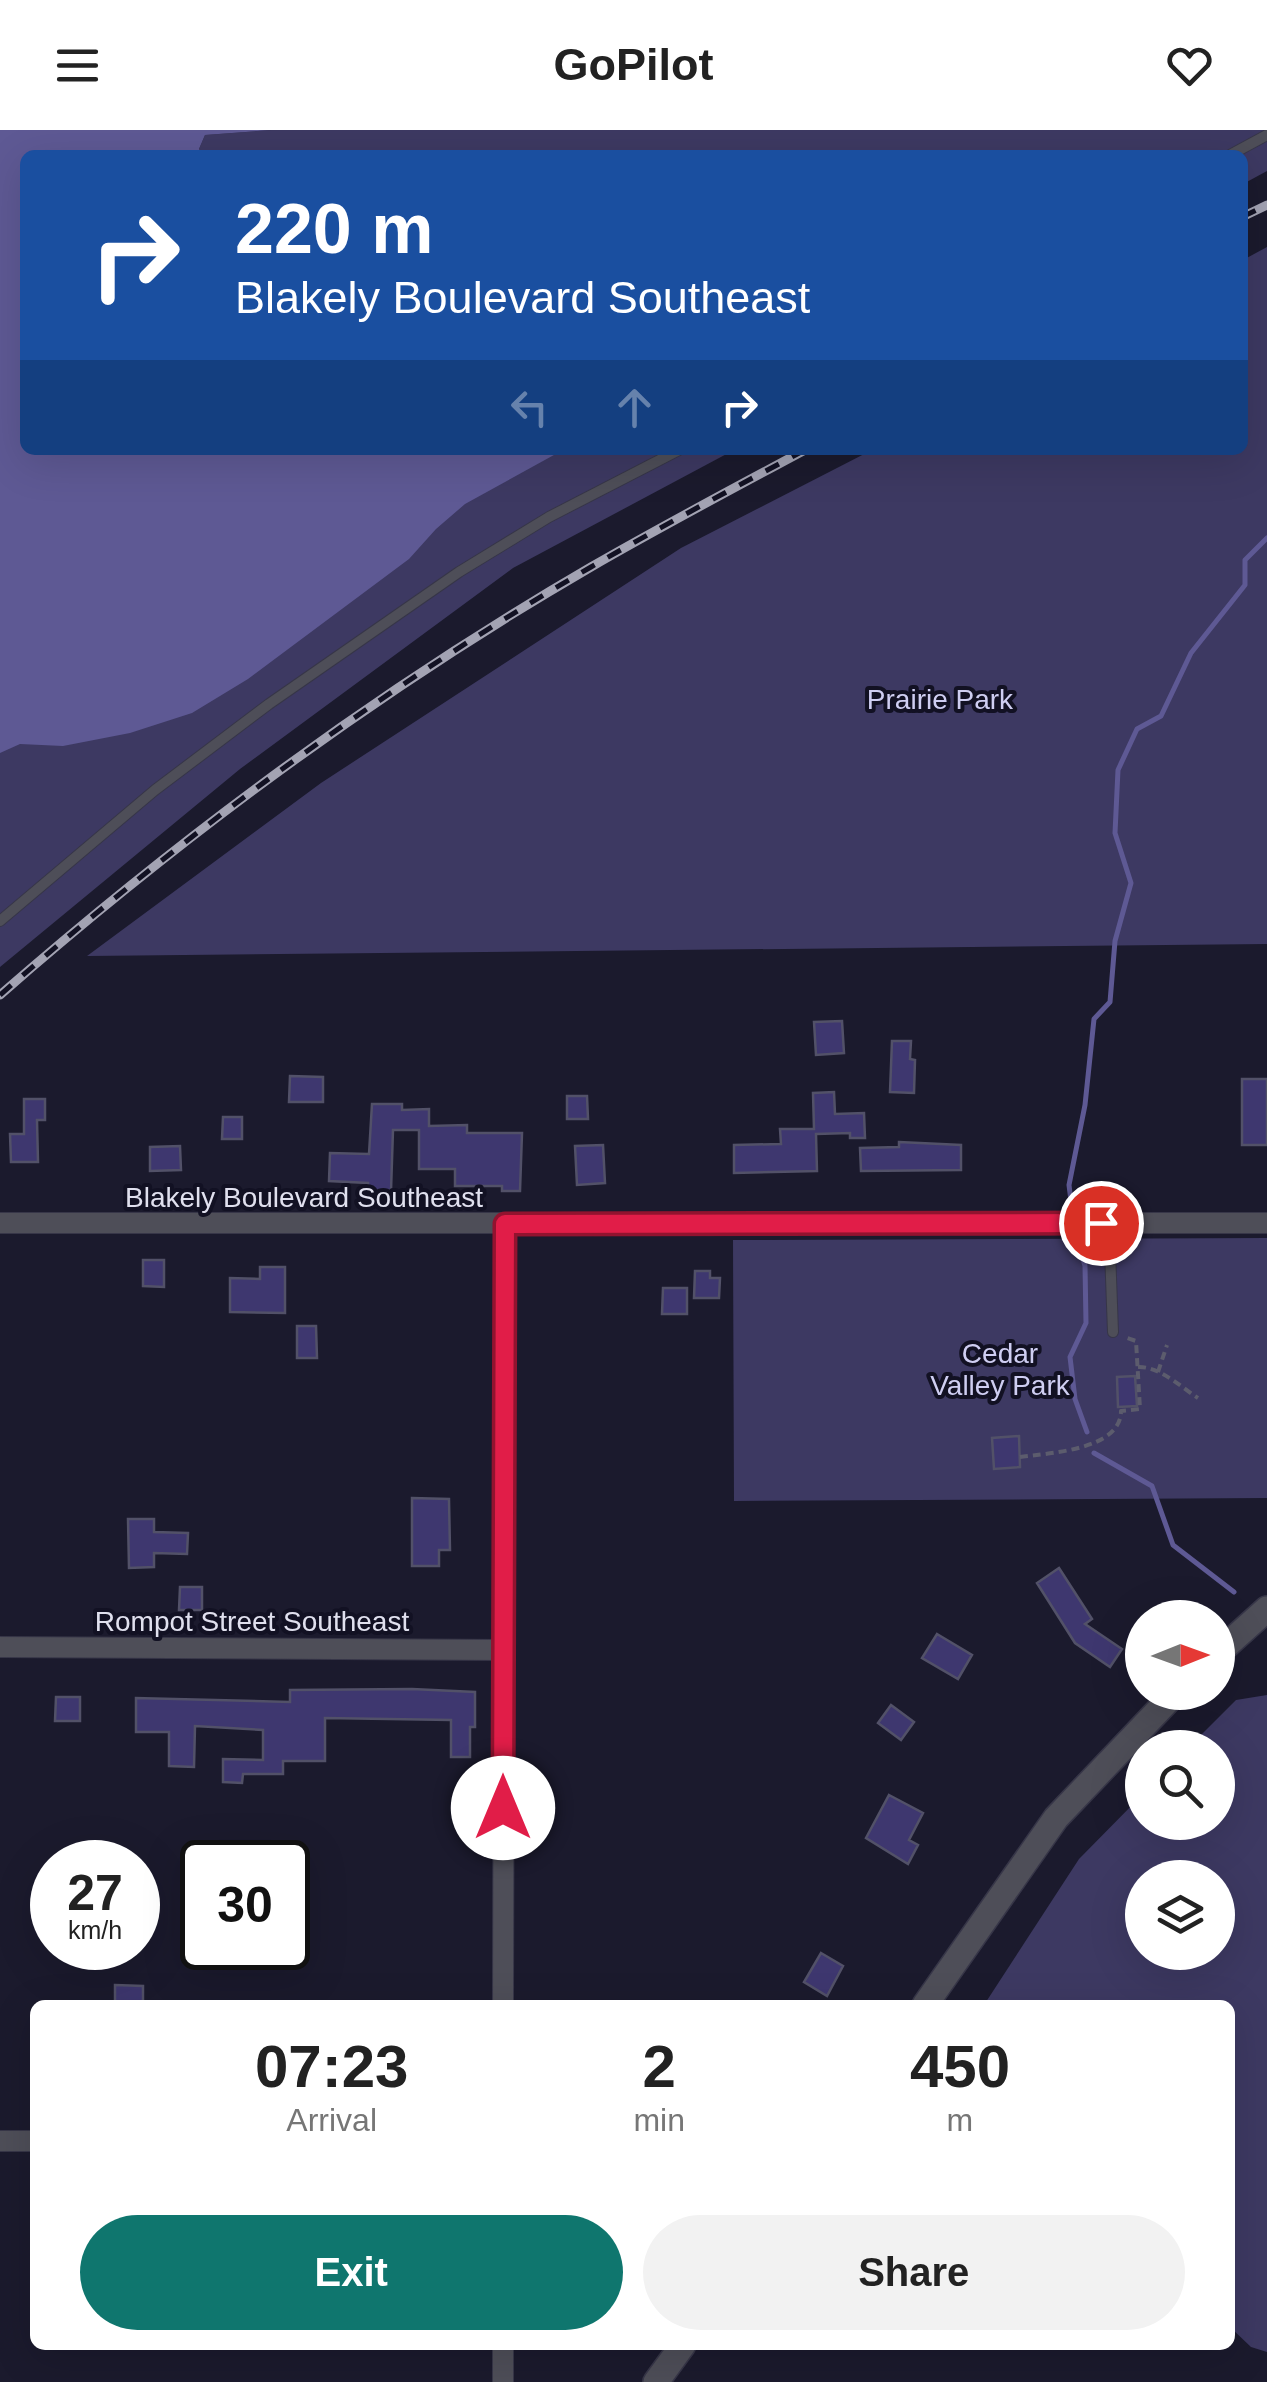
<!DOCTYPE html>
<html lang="en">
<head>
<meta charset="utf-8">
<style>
	:root { --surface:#fff; --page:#f2f2f2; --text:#222; --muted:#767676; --accent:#0f766e }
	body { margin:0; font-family:Arial,sans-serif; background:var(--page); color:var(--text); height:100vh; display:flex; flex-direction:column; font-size:38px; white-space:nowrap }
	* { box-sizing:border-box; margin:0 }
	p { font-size:32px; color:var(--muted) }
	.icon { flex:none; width:55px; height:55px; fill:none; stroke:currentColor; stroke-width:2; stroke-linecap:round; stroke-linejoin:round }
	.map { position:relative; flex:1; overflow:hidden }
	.details { position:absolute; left:30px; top:1870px; width:1205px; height:350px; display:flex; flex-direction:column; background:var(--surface); border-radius:15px; box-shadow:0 10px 40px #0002 }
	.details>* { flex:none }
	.banner { position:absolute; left:20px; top:20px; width:1228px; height:305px; border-radius:15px; box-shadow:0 10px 40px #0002; background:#1a4fa0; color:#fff; overflow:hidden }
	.needle { width:65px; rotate:89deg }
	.fabs { position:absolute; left:1125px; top:1470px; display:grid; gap:20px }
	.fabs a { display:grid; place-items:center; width:110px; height:110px; border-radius:50%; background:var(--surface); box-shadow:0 10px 40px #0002; font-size:50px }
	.speed { position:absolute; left:30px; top:1710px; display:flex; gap:20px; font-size:50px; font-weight:700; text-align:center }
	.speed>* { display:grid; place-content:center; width:130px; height:130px; border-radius:50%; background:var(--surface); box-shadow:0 10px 40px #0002; line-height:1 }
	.speed small { font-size:25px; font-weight:400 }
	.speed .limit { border:5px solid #111; border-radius:15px; background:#fff; color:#111 }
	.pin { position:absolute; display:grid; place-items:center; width:85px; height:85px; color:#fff; margin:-42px; border:5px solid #fff; border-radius:50%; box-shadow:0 2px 10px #0007 }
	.me { position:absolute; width:110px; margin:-55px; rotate:0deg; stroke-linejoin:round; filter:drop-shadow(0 0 8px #0008) }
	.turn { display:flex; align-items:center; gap:35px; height:210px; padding:0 50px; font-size:45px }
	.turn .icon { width:130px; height:130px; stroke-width:2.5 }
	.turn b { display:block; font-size:70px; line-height:85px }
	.lanes { display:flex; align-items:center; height:95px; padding:0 50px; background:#0003; justify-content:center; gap:50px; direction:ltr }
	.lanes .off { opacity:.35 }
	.eta { display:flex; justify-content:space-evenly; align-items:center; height:170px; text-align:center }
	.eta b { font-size:60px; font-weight:800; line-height:70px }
	.action { display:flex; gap:20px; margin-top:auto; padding:20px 50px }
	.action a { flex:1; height:115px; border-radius:60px; background:var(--accent); color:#fff; font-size:40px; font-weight:800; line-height:115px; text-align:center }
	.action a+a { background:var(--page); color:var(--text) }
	header { display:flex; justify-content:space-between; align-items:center; height:130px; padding:0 50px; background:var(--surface); font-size:45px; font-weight:800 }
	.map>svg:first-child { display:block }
	.green { fill:#3d3962; fill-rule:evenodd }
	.water { fill:#5e5994 }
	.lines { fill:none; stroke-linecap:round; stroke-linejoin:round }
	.stream { stroke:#5e5994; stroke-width:5 }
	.building { fill:#3e376f; stroke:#525168; stroke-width:2.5 }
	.service-casing { stroke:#373648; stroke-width:12 }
	.minor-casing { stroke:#373648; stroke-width:22 }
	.tertiary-casing { stroke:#373648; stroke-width:28 }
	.path { stroke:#5c5c6d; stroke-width:4; stroke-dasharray:8 5; stroke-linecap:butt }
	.service { stroke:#4e4e58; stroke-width:10 }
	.minor { stroke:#4e4e58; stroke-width:20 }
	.tertiary { stroke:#4e4e58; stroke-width:25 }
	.rail-casing { stroke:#a3a3b3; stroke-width:9 }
	.rail { stroke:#121123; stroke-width:5; stroke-dasharray:15; stroke-linecap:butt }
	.route-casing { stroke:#92132f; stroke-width:25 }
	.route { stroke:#e11d48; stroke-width:18 }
	.labels { text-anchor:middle; stroke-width:8; stroke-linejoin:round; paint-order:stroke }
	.park-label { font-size:28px; fill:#cfcef2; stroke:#121123 }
	.street-label { font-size:28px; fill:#e0e0ee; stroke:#121123 }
</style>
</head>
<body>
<header><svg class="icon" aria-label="menu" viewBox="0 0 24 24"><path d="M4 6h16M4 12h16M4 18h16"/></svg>GoPilot<svg class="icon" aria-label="heart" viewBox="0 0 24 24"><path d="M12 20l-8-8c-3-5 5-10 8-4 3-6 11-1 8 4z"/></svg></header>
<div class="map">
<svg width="1267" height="2252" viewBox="0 0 1267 2252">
	<rect width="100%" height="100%" fill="#1b1a2d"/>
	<!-- green -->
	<path class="green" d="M271,0H1267V41L1243,54L1242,25H160L199,19L205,5Z
		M0,51L25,320H734L513,438L240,639L0,837Z
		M1267,117V814L87,826L321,653L681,418L872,320H1242L1243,130Z
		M1267,1108V1368L734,1371L733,1110Z
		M1267,1565V2222L1251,2217L1230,2197V1875H984L1079,1729L1142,1665V1692H1218V1618L1189,1617L1236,1570ZM1142,1748H1218V1822H1142Z"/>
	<!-- water -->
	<path class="water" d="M0,0H271L205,5L199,19L201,25H25V320H563L465,374L436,399L409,429L248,549L192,583L130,603L63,616L20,614L0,623Z"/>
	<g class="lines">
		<!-- stream -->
		<path class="stream" d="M1073,1087L1069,1055L1085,975L1094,889L1110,872L1115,811L1131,753L1115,703L1118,640L1137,599L1161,586L1191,523L1245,455V430L1267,408
			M1074,1098L1085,1136L1086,1193L1070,1227L1075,1269L1087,1302
			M1094,1323L1152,1356L1173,1415L1234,1462"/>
	</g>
	<!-- building -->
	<path class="building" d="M842,891L844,923L816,925L814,892Z
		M892,911H911L910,929L915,930L914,963L890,962Z
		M290,946L323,947V972H289Z
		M1242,949H1267V1015H1242Z
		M834,962L835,984L864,983L865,1008H850V1003L816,1004L817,1041L734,1043V1015L781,1014L780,999H814L813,963Z
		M567,966H587L588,989H567Z
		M24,969H45V990H37L38,1032H11L10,1004H24Z
		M372,974H402V980L429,979V996L467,995V1003H522L520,1061H502V1056H455V1039H419V1000H393L391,1061L368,1060V1053L329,1051L330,1023L369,1024Z
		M223,987H242V1009H222Z
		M899,1012L961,1015V1040L861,1041L860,1018L899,1017Z
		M603,1015L605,1053L577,1055L575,1016Z
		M180,1016L181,1040L150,1041V1017Z
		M143,1130H164V1157L143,1156Z
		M260,1137H285V1183L230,1182V1148L260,1149Z
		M695,1141H710V1148H720L719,1168H694Z
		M663,1158H687V1184H662Z
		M297,1196H316L317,1228H297Z
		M1135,1246L1137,1276L1118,1277L1117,1247Z
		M1019,1306L1020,1337L994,1339L992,1308Z
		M412,1368L449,1369L450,1420H439V1436H412Z
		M128,1389H154V1402L188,1403L187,1424L154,1423V1437L129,1438Z
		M1059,1438L1092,1489L1085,1494L1122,1519L1110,1537L1075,1513L1037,1453Z
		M180,1457H202V1480H179Z
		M937,1504L972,1525L958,1549L922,1528Z
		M412,1559L475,1562V1597H470V1627H451V1590L325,1588V1631H283V1644H243L242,1653L223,1652V1629L263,1630V1600L195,1596L194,1637L169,1636V1602H136V1568L290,1572V1560Z
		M56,1567H80V1591H55Z
		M891,1575L914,1592L901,1610L878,1593Z
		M889,1665L923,1683L909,1710L918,1715L908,1734L866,1708Z
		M821,1823L843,1836L827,1866L804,1852Z
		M115,1855L143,1856V1875H115Z"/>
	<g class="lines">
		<!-- service casing -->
		<g class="service-casing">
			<path id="service" d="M1230,25L1267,5
				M0,791L155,660L269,574L459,442L549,387L679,320
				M1109,1093L1113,1202"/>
		</g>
		<!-- minor casing -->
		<g class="minor-casing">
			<path id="minor" d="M0,1093H1267
				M0,1517L503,1520
				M503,1875L505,1095
				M0,2011H35
				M503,2252V2215"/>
		</g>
		<!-- tertiary casing -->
		<g class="tertiary-casing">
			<path id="tertiary" d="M1218,1523L1267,1479
				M925,1875L1056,1688L1176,1562
				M656,2252L683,2215"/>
		</g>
		<!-- path -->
		<path class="path" d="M1138,1237C1159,1236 1181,1257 1198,1268
			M1158,1242L1167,1215
			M1020,1327C1049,1323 1121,1320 1121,1281L1140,1279L1136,1211L1127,1208"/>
		<!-- service -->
		<use href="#service" class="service"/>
		<!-- minor -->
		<use href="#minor" class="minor"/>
		<!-- tertiary -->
		<use href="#tertiary" class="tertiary"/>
		<!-- rail casing -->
		<g class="rail-casing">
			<path id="rail" d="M1242,87L1267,75
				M0,865C183,705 381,559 591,437C662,396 734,358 805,320"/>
		</g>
		<!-- rail -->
		<use href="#rail" class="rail"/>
	</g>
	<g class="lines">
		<!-- route casing -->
		<g class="route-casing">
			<path id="route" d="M503,1678L505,1094L1101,1093"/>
		</g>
		<!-- route -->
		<use href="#route" class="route"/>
	</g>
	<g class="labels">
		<!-- park labels -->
		<g class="park-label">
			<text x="940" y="579">Prairie Park</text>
			<text x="1000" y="1233">Cedar<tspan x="1000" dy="32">Valley Park</tspan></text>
		</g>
		<!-- street labels -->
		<g class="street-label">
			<text x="304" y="1077">Blakely Boulevard Southeast</text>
			<text x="252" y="1501">Rompot Street Southeast</text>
		</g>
	</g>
</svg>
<div class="fabs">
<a><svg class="needle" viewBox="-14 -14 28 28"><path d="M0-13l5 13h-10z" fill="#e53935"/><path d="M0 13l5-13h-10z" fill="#767676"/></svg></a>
<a><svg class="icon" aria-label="search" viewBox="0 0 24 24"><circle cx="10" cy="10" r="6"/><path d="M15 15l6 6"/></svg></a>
<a><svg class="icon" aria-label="layers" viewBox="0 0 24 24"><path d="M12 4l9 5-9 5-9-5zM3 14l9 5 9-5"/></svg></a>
</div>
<div class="speed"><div>27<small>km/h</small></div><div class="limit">30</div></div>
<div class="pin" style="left:1101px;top:1093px;background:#d93025"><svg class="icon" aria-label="arrive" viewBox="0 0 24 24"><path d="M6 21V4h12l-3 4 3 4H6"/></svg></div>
<svg class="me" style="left:503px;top:1678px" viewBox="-20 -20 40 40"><circle r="19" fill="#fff"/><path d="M0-13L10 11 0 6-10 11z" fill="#e11d48"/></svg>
<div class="banner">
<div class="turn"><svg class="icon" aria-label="right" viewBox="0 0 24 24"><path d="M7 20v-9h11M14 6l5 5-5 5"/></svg><div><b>220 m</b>Blakely Boulevard Southeast</div></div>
<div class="lanes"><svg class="icon off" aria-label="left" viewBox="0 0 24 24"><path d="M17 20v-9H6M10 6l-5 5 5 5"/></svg><svg class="icon off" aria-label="ahead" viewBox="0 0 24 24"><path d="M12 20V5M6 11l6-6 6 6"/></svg><svg class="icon" aria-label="right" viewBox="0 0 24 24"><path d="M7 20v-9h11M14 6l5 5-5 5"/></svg></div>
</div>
<section class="details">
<div class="eta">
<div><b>07:23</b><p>Arrival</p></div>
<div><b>2</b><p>min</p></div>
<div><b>450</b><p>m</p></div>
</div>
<div class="action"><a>Exit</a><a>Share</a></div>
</section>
</div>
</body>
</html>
